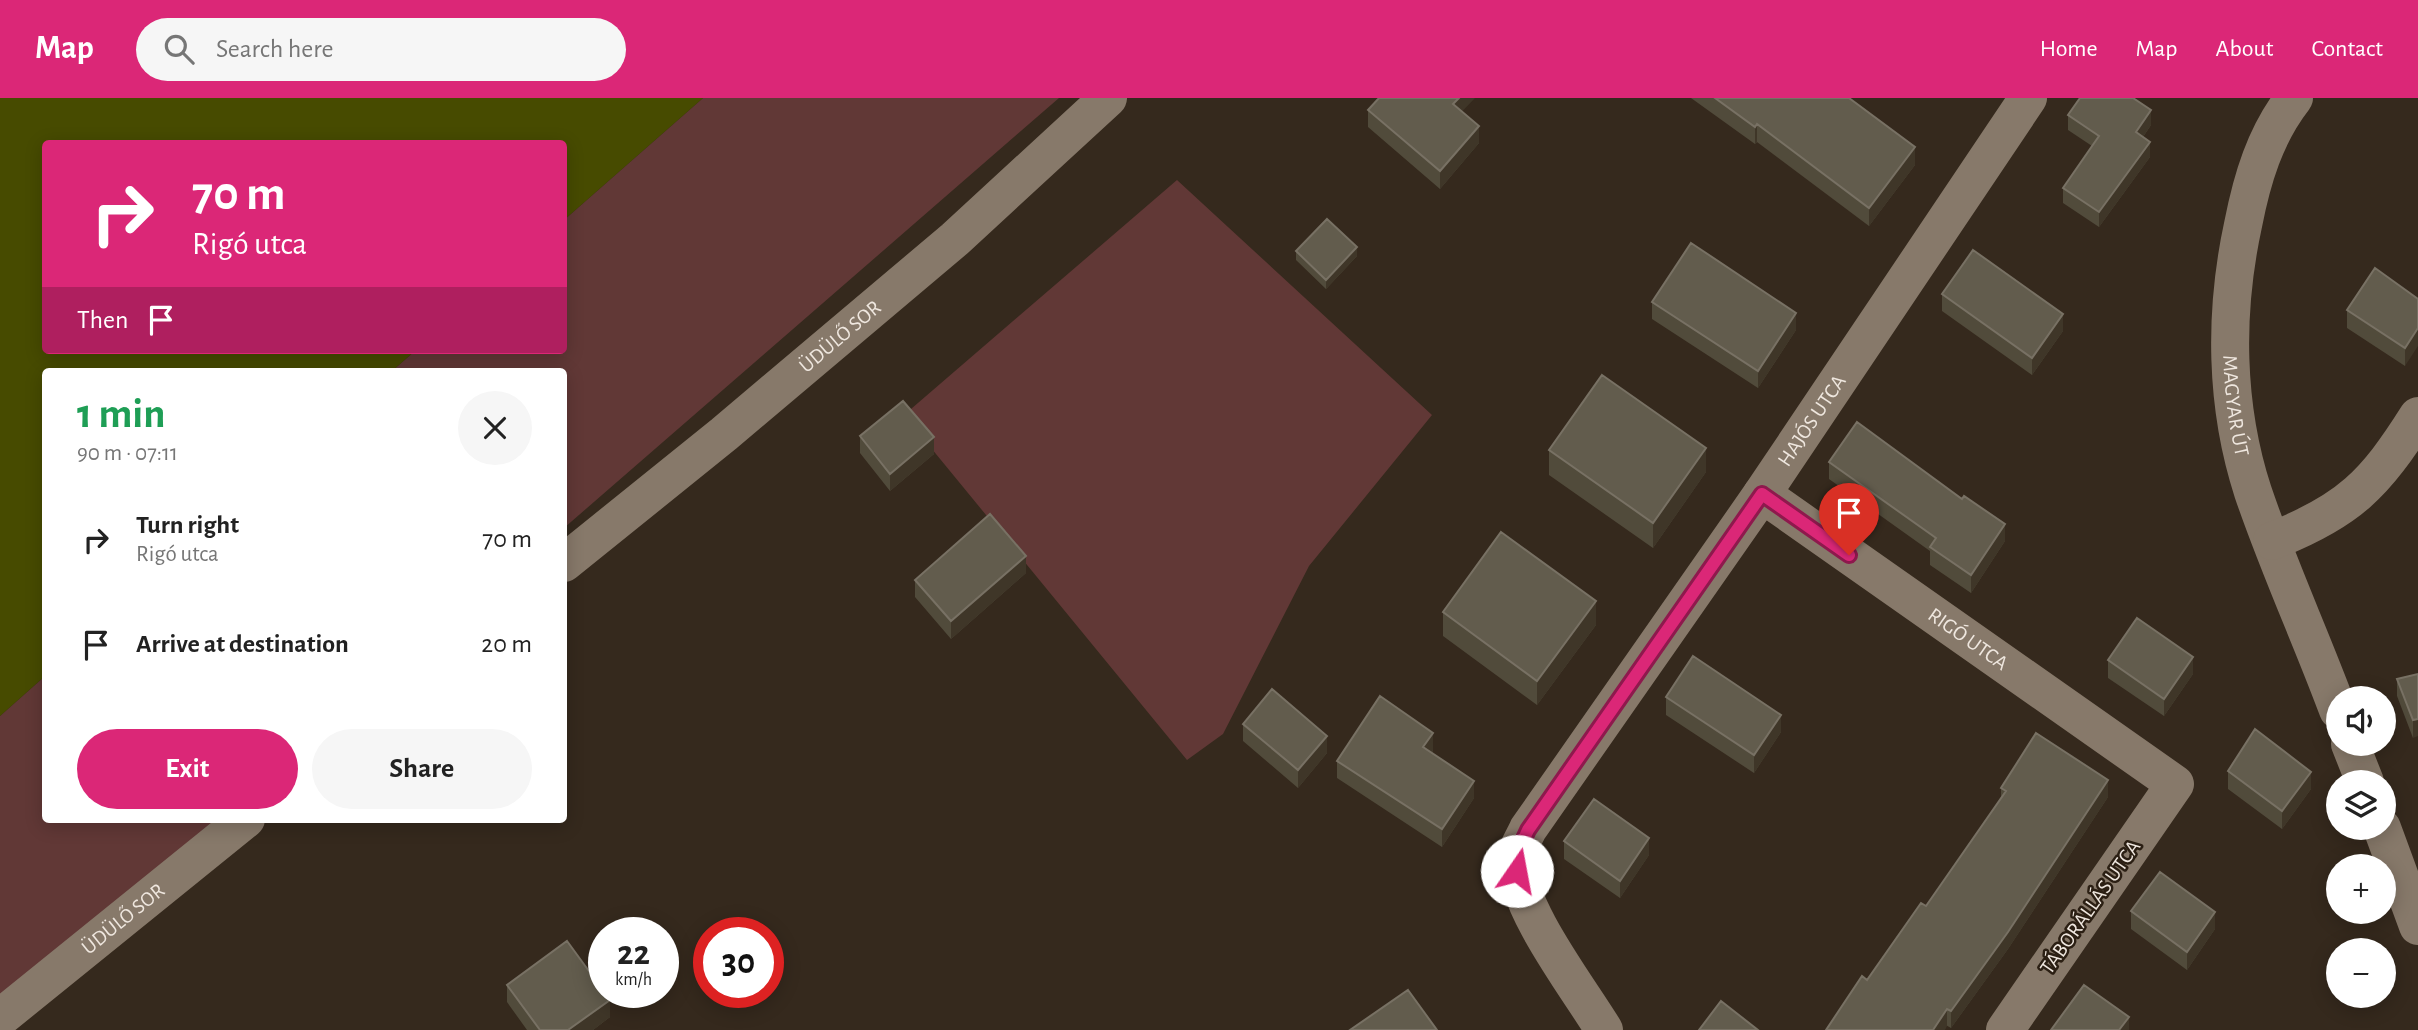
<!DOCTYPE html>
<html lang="en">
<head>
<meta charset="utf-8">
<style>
	:root { --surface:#fff; --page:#f6f6f6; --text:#222; --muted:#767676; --accent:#db2777 }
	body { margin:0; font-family:"Alegreya Sans",sans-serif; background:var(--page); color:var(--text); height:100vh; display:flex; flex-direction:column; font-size:26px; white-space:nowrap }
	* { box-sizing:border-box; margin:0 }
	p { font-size:23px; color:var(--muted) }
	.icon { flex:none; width:38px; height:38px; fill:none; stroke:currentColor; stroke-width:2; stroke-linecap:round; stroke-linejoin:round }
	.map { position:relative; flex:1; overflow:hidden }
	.details { position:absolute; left:42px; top:270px; width:525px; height:455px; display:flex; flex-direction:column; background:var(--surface); border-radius:7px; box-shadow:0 4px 18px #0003 }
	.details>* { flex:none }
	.top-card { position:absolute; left:42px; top:42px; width:525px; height:214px; border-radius:7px; box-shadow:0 4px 18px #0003; background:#db2777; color:#fff; overflow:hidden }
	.tools { position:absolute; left:2326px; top:588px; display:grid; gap:14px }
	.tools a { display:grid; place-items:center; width:70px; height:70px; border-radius:50%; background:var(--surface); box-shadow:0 4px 18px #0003; font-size:35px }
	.speed { position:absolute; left:588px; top:819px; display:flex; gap:14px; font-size:35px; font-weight:700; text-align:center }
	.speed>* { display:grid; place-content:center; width:91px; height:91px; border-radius:50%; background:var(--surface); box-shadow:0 4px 18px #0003; line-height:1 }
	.speed small { font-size:18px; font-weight:400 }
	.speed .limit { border:10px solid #d22; background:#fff; color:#111 }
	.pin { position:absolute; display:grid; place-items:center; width:60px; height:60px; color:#fff; margin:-72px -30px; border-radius:50% 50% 50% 0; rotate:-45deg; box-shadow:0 0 7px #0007 }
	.pin .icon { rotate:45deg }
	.me { position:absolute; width:77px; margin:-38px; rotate:12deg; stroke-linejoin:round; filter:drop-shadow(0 0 5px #0008) }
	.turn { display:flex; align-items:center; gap:24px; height:147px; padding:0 35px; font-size:32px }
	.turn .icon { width:91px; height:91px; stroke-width:2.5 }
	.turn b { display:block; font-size:49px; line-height:60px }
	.then { display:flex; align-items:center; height:66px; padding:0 35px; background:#0003; gap:14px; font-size:26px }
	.round { display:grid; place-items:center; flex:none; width:74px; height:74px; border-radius:37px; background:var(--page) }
	.head { display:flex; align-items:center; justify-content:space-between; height:119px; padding:0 35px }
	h1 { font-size:42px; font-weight:700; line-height:52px; color:#1e9e55 }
	.button { display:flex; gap:14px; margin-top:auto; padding:14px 35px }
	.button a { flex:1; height:80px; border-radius:42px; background:var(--accent); color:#fff; font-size:28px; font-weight:700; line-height:80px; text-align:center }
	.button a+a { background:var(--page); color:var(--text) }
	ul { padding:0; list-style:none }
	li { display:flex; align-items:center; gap:21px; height:105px; padding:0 35px }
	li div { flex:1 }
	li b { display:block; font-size:26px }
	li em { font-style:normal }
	header { display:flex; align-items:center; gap:42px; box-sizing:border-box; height:98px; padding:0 35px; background:var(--accent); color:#fff }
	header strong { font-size:33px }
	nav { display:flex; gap:38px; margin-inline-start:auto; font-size:24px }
	.search { width:490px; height:63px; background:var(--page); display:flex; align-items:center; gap:18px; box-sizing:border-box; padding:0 24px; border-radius:38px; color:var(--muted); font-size:26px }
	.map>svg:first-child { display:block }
	.green { fill:#613836 }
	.water { fill:#474b00 }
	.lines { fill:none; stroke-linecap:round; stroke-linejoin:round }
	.minor { stroke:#87796a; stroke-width:38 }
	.wall { fill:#514b3b }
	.shaded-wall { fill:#3f3628 }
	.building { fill:#625c4d; stroke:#787164; stroke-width:2 }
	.route-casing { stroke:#8e194d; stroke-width:18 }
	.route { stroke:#db2777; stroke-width:12 }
	.labels { text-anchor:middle; stroke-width:5; stroke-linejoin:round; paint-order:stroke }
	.street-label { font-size:21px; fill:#efe7df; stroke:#2b1f13 }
</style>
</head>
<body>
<header>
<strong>Map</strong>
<div class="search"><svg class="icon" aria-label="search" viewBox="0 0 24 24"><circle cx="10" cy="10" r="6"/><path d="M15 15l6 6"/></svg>Search here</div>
<nav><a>Home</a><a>Map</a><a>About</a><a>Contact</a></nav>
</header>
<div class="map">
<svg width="2418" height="932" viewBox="0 0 2418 932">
	<rect width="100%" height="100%" fill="#35291d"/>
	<!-- green -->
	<path class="green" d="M703,0H1059L564,430V273H392L416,252H564V122Z
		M1177,82L1432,317L1309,468L1223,636L1187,662L904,317Z
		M45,578L46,721H229L0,920V618Z"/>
	<!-- water -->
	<path class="water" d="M0,0H703L564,122V46H46V252H416L392,273H46L45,578L0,618Z"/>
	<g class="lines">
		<!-- minor -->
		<g class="minor">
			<path id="s1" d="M2294,0C2265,37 2252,81 2243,127C2224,215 2225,308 2253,394C2278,468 2311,539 2338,612"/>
			<path id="s2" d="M1762,396L2175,686L2005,932"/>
			<path d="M2272,443C2349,413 2375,386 2418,318"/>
			<path id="s3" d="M564,465L724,336L955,141L1108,0"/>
			<path d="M2350,646L2365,684"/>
			<path d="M2382,730L2418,828"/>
			<path id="s4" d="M0,920L246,721"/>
			<path id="s5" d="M1604,932C1578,889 1516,810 1516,761C1516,752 1524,740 1528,731L1762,396L2028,0"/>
		</g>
	</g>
	<!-- wall -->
	<path class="wall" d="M1691,0H1849L1915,67L1869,128L1757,44L1755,46Z
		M1368,12L1462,14L1479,45L1440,91L1368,29Z
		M2068,17L2151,27L2143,39L2150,59L2099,129L2063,105V90L2092,48L2068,32Z
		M1296,153L1357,158L1326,191L1296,162Z
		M1942,196L2063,233L2032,277L1942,213Z
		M2418,201L2405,268L2347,230V212Z
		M1652,204L1796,232L1758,290L1652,221Z
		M860,338L934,356L890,393L860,355Z
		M1549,352L1706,374L1653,450L1549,377Z
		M1829,364L2005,443L1971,495L1930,467V453L1829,381Z
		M1026,475L951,541L915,499V482Z
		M1443,514L1596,527L1537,607L1443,538Z
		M2108,562L2193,576L2164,618L2108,580Z
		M2418,576L2413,640L2397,598V581Z
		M1666,599L1781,634L1754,675L1666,617Z
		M1243,626L1327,655L1298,690L1243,643Z
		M1433,652L1432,655L1474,700L1442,749L1337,680V663Z
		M2228,673L2311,691L2282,731L2228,691Z
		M2001,690L2108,699L2008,851L1951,930L1867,882L1926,808L2001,700Z
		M1564,743L1649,757L1620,800L1564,761Z
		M2131,813L2215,831L2187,872L2131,831Z
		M507,887L610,919L593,932H527L507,904Z"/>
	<!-- shaded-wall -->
	<path class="shaded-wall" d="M1459,0H1475L1453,23V6Z
		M2151,12V27L2136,49V34Z
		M1757,26V44L1755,46V29Z
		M1479,28V45L1440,91V73Z
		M2150,44V59L2099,129V114Z
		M1915,49V67L1869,128V110Z
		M1357,149V158L1326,191V182Z
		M1796,215V232L1758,290V273Z
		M2063,216V233L2032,277V260Z
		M2418,230V248L2405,268V250Z
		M934,339V356L890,393V376Z
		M1706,350V374L1653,450V425Z
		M2005,426V443L1971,495V477Z
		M1026,458V475L951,541V523Z
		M1596,503V527L1537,607V583Z
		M2193,559V576L2164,618V601Z
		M1781,617V634L1754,675V657Z
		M2418,621V638L2413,640V622Z
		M1433,635V652L1423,666V649Z
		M1327,638V655L1298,690V672Z
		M2311,674V691L2282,731V713Z
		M2108,682V699L2008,851L1951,930V913Z
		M1474,683V700L1442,749V731Z
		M1649,740V757L1620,800V783Z
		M2215,814V831L2187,872V854Z
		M610,902V919L593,932H568Z
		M1947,911V928L1945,932H1933Z
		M2129,919V932H2119Z"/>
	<!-- building -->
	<path class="building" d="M1379,0H1459L1453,6L1479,28L1440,73L1368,12Z
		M1715,0H1849L1915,49L1869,110L1757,26L1755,29Z
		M2080,0H2133L2151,12L2136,34L2150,44L2099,114L2063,90L2099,38L2068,17Z
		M1327,121L1357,149L1326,182L1296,153Z
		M1691,145L1796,215L1758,273L1652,204Z
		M1973,152L2063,216L2032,260L1942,196Z
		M2375,170L2418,201V230L2405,250L2347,212Z
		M1602,277L1706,350L1653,425L1549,352Z
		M903,303L934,339L890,376L860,338Z
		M1857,324L1962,401L1964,398L2005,426L1971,477L1930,449L1936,440L1829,364Z
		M990,416L1026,458L951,523L915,482Z
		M1501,434L1596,503L1537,583L1443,514Z
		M2137,520L2193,559L2164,601L2108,562Z
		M1693,558L1781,617L1754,657L1666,599Z
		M2418,576V621L2413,622L2397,581Z
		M1272,591L1327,638L1298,672L1243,626Z
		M1380,598L1433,635L1423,649L1474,683L1442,731L1337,663Z
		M2255,631L2311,674L2282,713L2228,673Z
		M2036,635L2108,682L2008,834L1951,913L1947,911L1933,932H1826L1862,878L1867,882L1921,805L1926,808L2006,693L2001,690Z
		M1594,701L1649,740L1620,783L1564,743Z
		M2160,774L2215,814L2187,854L2131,813Z
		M567,843L610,902L568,932H540L507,887Z
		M2084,887L2129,919L2119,932H2051Z
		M1408,892L1437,932H1350Z
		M1721,903L1758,932H1699Z"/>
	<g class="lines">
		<!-- route casing -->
		<g class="route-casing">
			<path id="route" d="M1517,773L1516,758L1528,732L1762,396L1849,457"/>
		</g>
		<!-- route -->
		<use href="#route" class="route"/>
	</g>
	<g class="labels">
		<!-- street labels -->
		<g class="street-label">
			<text dy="7" stroke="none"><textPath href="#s3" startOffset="357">ÜDÜLŐ SOR</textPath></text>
			<text dy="7" stroke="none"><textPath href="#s1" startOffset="320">MAGYAR ÚT</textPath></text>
			<text dy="7" stroke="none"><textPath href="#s5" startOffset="724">HAJÓS UTCA</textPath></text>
			<text dy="7" stroke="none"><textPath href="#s2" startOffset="252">RIGÓ UTCA</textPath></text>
			<text transform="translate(2090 809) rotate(-55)" y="7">TÁBORÁLLÁS UTCA</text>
			<text dy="7" stroke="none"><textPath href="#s4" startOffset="158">ÜDÜLŐ SOR</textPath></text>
		</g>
	</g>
</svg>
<div class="tools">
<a><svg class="icon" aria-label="sound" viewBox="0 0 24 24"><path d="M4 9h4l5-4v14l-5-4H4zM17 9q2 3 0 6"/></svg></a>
<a><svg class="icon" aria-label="layers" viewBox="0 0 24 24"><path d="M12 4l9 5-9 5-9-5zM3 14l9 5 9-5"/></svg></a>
<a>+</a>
<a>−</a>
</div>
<div class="speed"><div>22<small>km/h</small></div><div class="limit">30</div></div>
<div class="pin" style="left:1849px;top:457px;background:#d93025"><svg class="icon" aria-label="arrive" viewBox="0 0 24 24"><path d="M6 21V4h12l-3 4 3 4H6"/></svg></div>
<svg class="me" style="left:1517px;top:773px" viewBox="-20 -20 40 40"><circle r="19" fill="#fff"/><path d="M0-13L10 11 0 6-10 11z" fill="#db2777"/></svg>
<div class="top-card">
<div class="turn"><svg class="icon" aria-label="right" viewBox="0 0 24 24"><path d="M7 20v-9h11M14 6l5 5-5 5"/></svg><div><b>70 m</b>Rigó utca</div></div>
<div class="then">Then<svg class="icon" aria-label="arrive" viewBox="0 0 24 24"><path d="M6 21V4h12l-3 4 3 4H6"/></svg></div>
</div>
<section class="details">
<div class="head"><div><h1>1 min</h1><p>90 m · 07:11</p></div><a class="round"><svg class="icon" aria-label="close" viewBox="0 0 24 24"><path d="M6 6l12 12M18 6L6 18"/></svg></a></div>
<ul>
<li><svg class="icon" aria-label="right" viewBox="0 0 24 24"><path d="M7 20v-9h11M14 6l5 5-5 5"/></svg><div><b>Turn right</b><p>Rigó utca</p></div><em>70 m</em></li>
<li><svg class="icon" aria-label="arrive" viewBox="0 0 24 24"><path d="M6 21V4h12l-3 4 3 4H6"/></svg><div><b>Arrive at destination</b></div><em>20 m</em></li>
</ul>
<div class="button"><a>Exit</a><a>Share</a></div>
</section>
</div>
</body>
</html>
